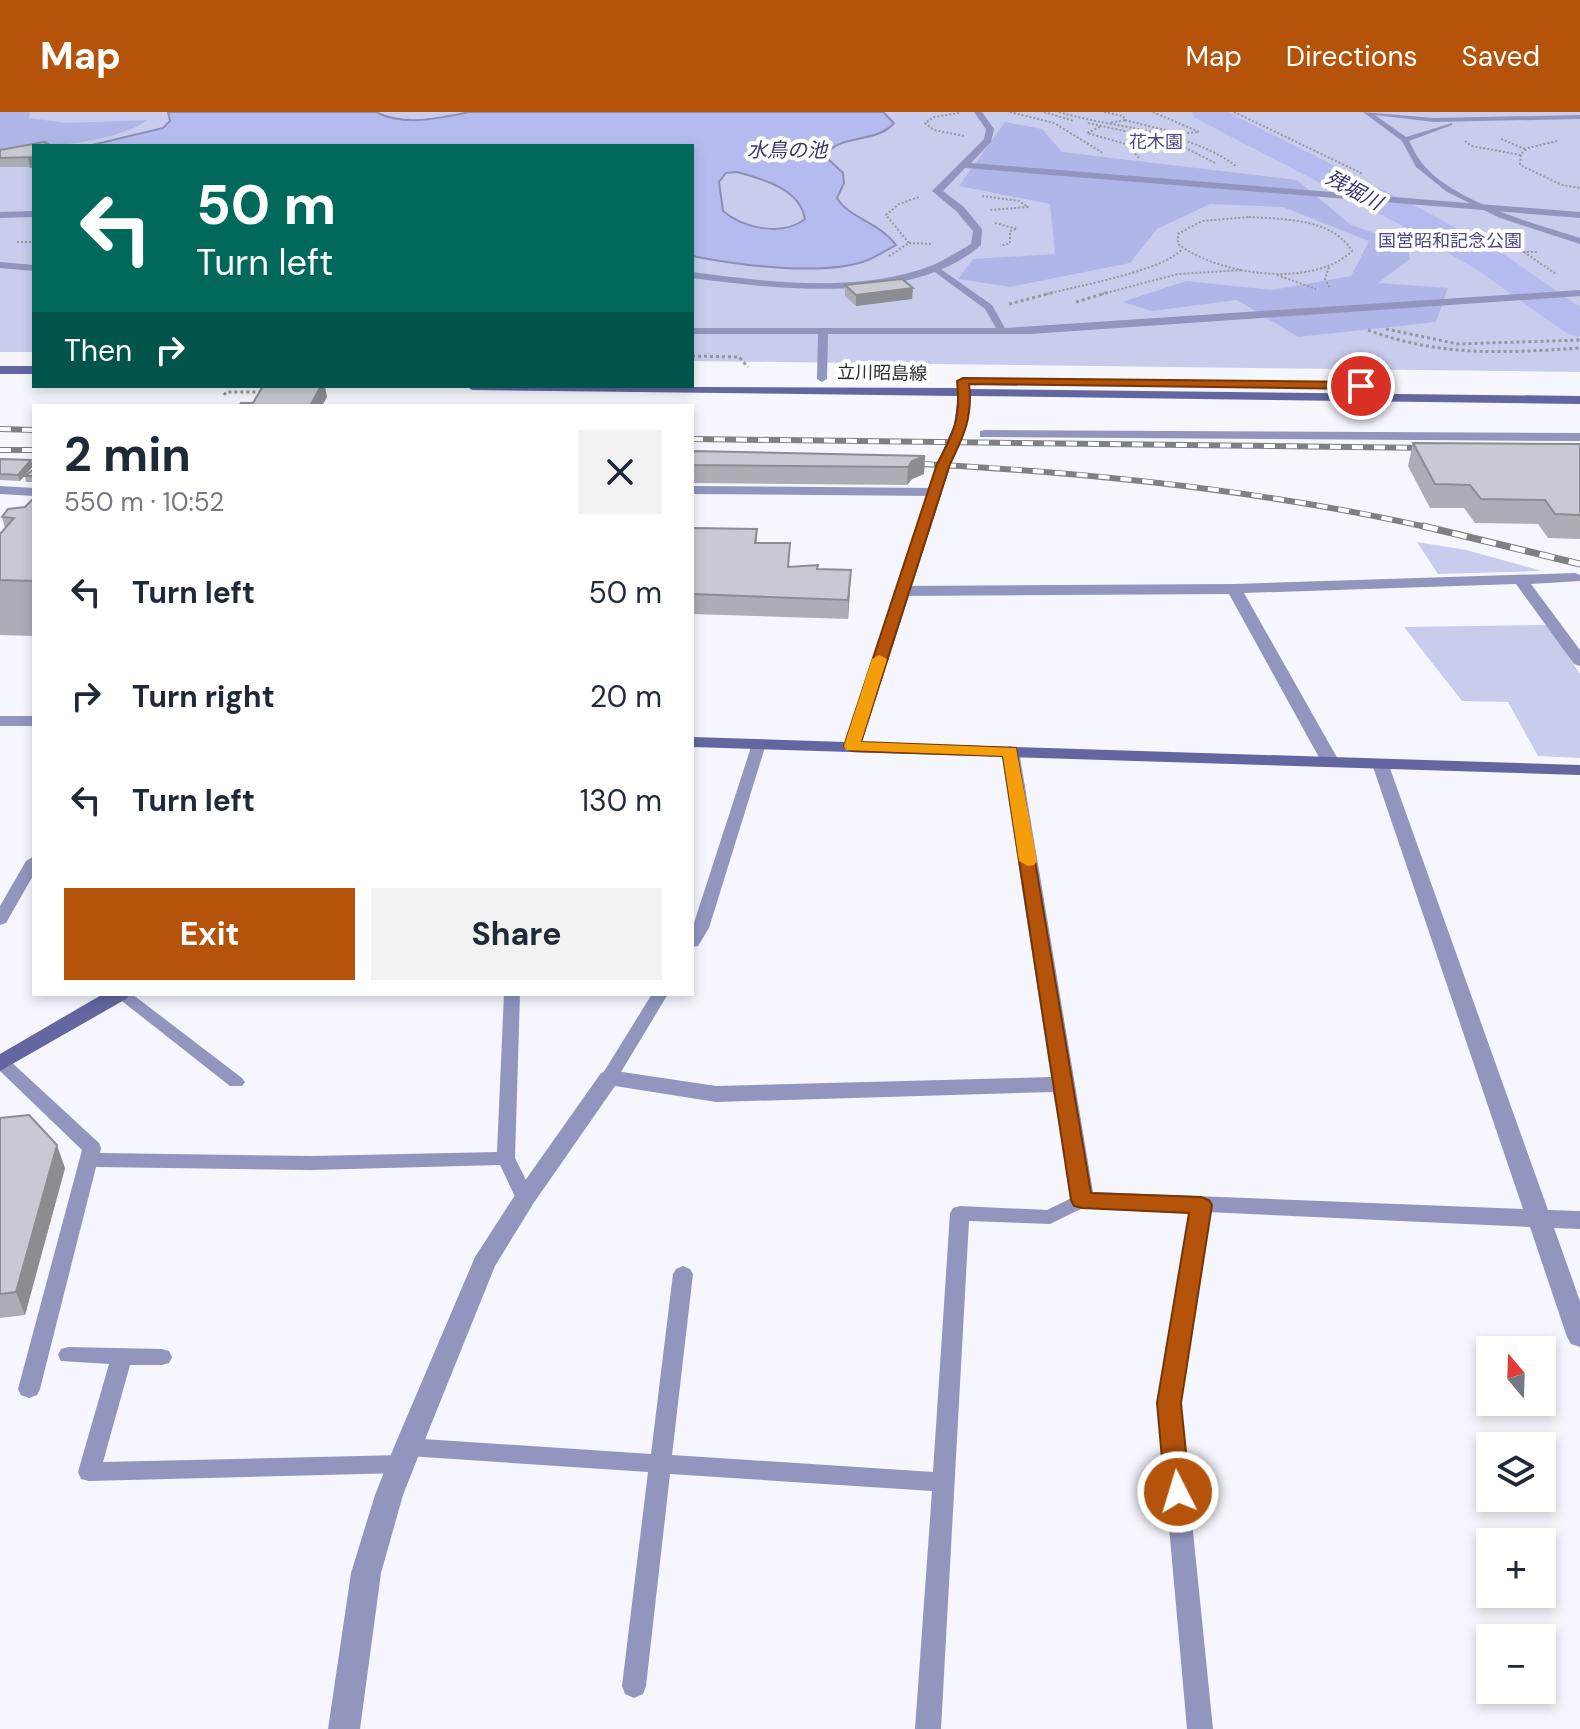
<!DOCTYPE html>
<html lang="en">
<head>
<meta charset="utf-8">
<style>
	:root { --surface:#fff; --page:#f2f2f3; --text:#1f2937; --muted:#747a83; --accent:#b45309 }
	body { margin:0; font-family:"DM Sans","Noto Sans JP",sans-serif; background:var(--page); color:var(--text); height:100vh; display:flex; flex-direction:column; font-size:30px; white-space:nowrap }
	* { box-sizing:border-box; margin:0 }
	p { font-size:26px; color:var(--muted) }
	.icon { flex:none; width:44px; height:44px; fill:none; stroke:currentColor; stroke-width:2; stroke-linecap:round; stroke-linejoin:round }
	.map { position:relative; flex:1; overflow:hidden }
	.sheet { position:absolute; left:32px; top:292px; width:662px; height:592px; display:flex; flex-direction:column; background:var(--surface); border-radius:0px; box-shadow:0 4px 12px #0003 }
	.sheet>* { flex:none }
	.guide { position:absolute; left:32px; top:32px; width:662px; height:244px; border-radius:0px; box-shadow:0 4px 12px #0003; background:#00695c; color:#fff; overflow:hidden }
	.needle { width:52px; rotate:341deg }
	.buttons { position:absolute; left:1476px; top:1224px; display:grid; gap:16px }
	.buttons a { display:grid; place-items:center; width:80px; height:80px; border-radius:0px; background:var(--surface); box-shadow:0 4px 12px #0003; font-size:40px }
	.pin { position:absolute; display:grid; place-items:center; width:68px; height:68px; color:#fff; margin:-34px; border:4px solid #fff; border-radius:50%; box-shadow:0 2px 8px #0007 }
	.me { position:absolute; width:88px; margin:-44px; rotate:355deg; stroke-linejoin:round; filter:drop-shadow(0 0 6px #0008) }
	.turn { display:flex; align-items:center; gap:28px; height:168px; padding:0 32px; font-size:36px }
	.turn .icon { width:104px; height:104px; stroke-width:2.5 }
	.turn b { display:block; font-size:56px; line-height:68px }
	.then { display:flex; align-items:center; height:76px; padding:0 32px; background:#0003; gap:16px; font-size:30px }
	.round { display:grid; place-items:center; flex:none; width:84px; height:84px; border-radius:0px; background:var(--page) }
	.head { display:flex; align-items:center; justify-content:space-between; height:136px; padding:0 32px }
	h1 { font-size:48px; font-weight:700; line-height:60px }
	.cta { display:flex; gap:16px; margin-top:auto; padding:16px 32px }
	.cta a { flex:1; height:92px; border-radius:0px; background:var(--accent); color:#fff; font-size:32px; font-weight:700; line-height:92px; text-align:center }
	.cta a+a { background:var(--page); color:var(--text) }
	ul { padding:0; list-style:none }
	li { display:flex; align-items:center; gap:24px; height:104px; padding:0 32px }
	li div { flex:1 }
	li b { display:block; font-size:30px }
	li em { font-style:normal }
	header { display:flex; align-items:center; gap:48px; box-sizing:border-box; height:112px; padding:0 40px; background:var(--accent); color:#fff }
	header strong { font-size:38px }
	nav { display:flex; gap:44px; margin-inline-start:auto; font-size:28px }
	.map>svg:first-child { display:block }
	.green { fill:#c9cded }
	.forest { fill:#b1b6e9 }
	.water { fill:#b6bbef; stroke:#8c90b5; stroke-width:2; fill-rule:evenodd }
	.lines { fill:none; stroke-linecap:round; stroke-linejoin:round }
	.river { fill:#b6bbef; fill-rule:evenodd }
	.path-far1 { stroke:#96979d; stroke-width:2; stroke-dasharray:2 2; stroke-linecap:butt }
	.path { stroke:#96979d; stroke-width:3; stroke-dasharray:3 3; stroke-linecap:butt }
	.lane { fill:#9296be; fill-rule:evenodd }
	.street { fill:#9296be; fill-rule:evenodd }
	.secondary { fill:#6366a1; fill-rule:evenodd }
	.rail-far1-casing { stroke:#7f8085; stroke-width:6 }
	.rail-casing { stroke:#7f8085; stroke-width:7 }
	.rail-far1 { stroke:#fff; stroke-width:4; stroke-dasharray:11; stroke-linecap:butt }
	.rail { stroke:#fff; stroke-width:5; stroke-dasharray:15; stroke-linecap:butt }
	.wall { fill:#acadb5 }
	.shaded-wall { fill:#8c8d93 }
	.building { fill:#c8c9d2; stroke:#8c8d93; stroke-width:2 }
	.route { fill:#b45309; stroke:#753606; stroke-width:2 }
	.slow { fill:#f59e0b }
	.labels { text-anchor:middle; stroke-width:8; stroke-linejoin:round; paint-order:stroke }
	.far-park-label { font-size:18px; fill:#474989; stroke:#fff }
	.far-street-label { font-size:18px; fill:#2a2b2e; stroke:#fff }
	.far-water-label { font-size:20px; font-style:italic; fill:#353573; stroke:#fff }
</style>
</head>
<body>
<header>
<strong>Map</strong>
<nav><a>Map</a><a>Directions</a><a>Saved</a></nav>
</header>
<div class="map">
<svg width="1580" height="1617" viewBox="0 0 1580 1617">
	<rect width="100%" height="100%" fill="#f5f6fe"/>
	<!-- green -->
	<path class="green" d="M0,0H1580V260L692,249V34H34V240H0Z
		M1417,430L1466,438L1542,459L1438,462Z
		M1548,513L1580,562V646L1538,644L1508,590L1462,589L1404,515Z"/>
	<!-- forest -->
	<path class="forest" d="M0,0H30L29,6L67,11L148,8C110,34 45,31 0,43Z
		M1005,10L1042,17L1062,40L1297,68L1351,113L1407,132L1410,147L1378,171L1448,176L1436,210L1298,225L1237,188L1152,199L1122,190L1186,169L1272,178L1351,164L1369,129L1283,95L1210,92L1157,117L1130,151L1010,175L958,167L973,147L1055,142L1050,92L959,74Z"/>
	<!-- water -->
	<path class="water" d="M168,0H376C405,15 439,6 469,0H883L894,11C877,32 839,21 825,44L843,61L844,71L837,86C850,107 878,109 896,133C887,138 877,144 868,148C825,165 737,153 692,144V34H88L163,16L170,9ZM737,60C763,67 800,77 805,107C782,125 743,116 723,99L719,70L726,61Z"/>
	<g class="lines">
		<!-- river -->
		<path class="river" d="M1191,0H1227L1425,99L1505,143L1580,195V225L1566,221L1479,159L1401,113L1195,6Z"/>
		<!-- path-far1 -->
		<path class="path-far1" d="M1010,0L1054,11L1103,41
			M1044,0L1074,9
			M1059,0C1119,18 1184,16 1236,54
			M1104,0L1123,4L1125,8L1109,11
			M1234,0L1363,62
			M959,1L934,5L925,11L934,18L964,24
			M1125,8L1180,22L1199,20L1153,0
			M1088,11L1174,30L1215,51
			M1100,15L1087,21L1126,32L1139,46
			M1501,27L1525,37
			M1465,29L1472,34L1521,43
			M1557,29L1528,36L1521,42L1520,53L1562,73L1580,76
			M982,84L1019,89L1028,95L990,98
			M1249,105C1283,107 1332,106 1352,139C1313,177 1218,163 1178,132V122L1202,109Z
			M995,111L1017,117L1010,119V131L1000,134
			M1498,127L1523,140H1537
			M17,130H34
			M909,131L932,132
			M1524,140L1556,162
			M889,144L909,131L886,103L899,92L919,85
			M1329,155L1325,167L1330,176
			M1277,163L1316,177
			M1047,182C1077,174 1166,158 1182,137
			M1102,182L1178,162L1242,158"/>
		<!-- path -->
		<path class="path" d="M1076,190L1109,180
			M1009,192L1055,180
			M1386,217L1458,232L1580,228
			M1368,218C1441,245 1504,241 1580,236
			M692,244L739,245L748,255
			M224,283L226,280H266"/>
		<!-- lane -->
		<path class="lane" d="M1363,0L1434,6L1580,3V7L1434,10L1375,3L1406,25L1452,11V13L1409,29C1413,36 1417,45 1422,51C1453,90 1533,111 1580,126V132L1500,106L1447,80L1416,55L1402,29Z
			M0,150L34,153V159L0,156Z
			M935,153L992,193L1005,216L1580,178V184L1031,222H828L827,267L822,270L817,267L818,222H692V216H996L985,197L932,158V154Z
			M759,628L766,632L709,816L698,834L692,835V817L752,632Z
			M34,744V762L6,811L0,813V794L26,749Z
			M113,882H132L242,966L245,970L242,974H230Z
			M504,882H520L515,1046L535,1086L532,1091L525,1093L518,1091L500,1053L311,1058L96,1055L40,1277L37,1283L29,1286L21,1283L18,1277L82,1038L0,959V946L8,947L99,1031L101,1036L100,1041L311,1044L497,1040Z
			M652,882H668L615,970H603L600,966Z
			M1082,1081L1089,1083L1092,1088L1089,1093L1050,1112L969,1109L941,1617H915L932,1379L670,1362L646,1574L643,1582L634,1586L625,1582L622,1574L648,1360L408,1344L400,1342L397,1335L400,1328L408,1326L651,1342L673,1162L676,1157L683,1154L690,1157L693,1162L672,1343L933,1360L950,1101L953,1096L960,1094L1047,1098Z
			M1201,1086L1208,1088L1211,1093L1180,1291L1213,1617H1187L1158,1291L1191,1093L1194,1088Z
			M68,1235L162,1237L169,1239L172,1245L169,1251L162,1253H130L103,1350L401,1343L409,1345L412,1352L409,1359L401,1361L89,1369L81,1367L78,1360L109,1252L61,1249L58,1243L61,1237Z"/>
		<!-- street -->
		<path class="street" d="M974,0H982L994,17L991,30L971,51L1580,100V106L965,56L943,79L964,95L982,117L981,133C912,194 776,177 692,166V160C768,170 859,182 933,153C946,147 959,139 971,132L973,119L956,99L932,79L984,27L986,17Z
			M34,99V105L0,106V100Z
			M985,318L1580,321V329L980,325V319Z
			M0,374L34,376V384L0,382Z
			M692,374L934,376L941,380L934,384L692,382Z
			M1575,461L1580,463V469L1531,472L1580,538V554L1574,552L1516,472L1244,481L1339,649L1330,654L1321,649L1229,482L901,484L893,479L901,474L1234,472Z
			M0,604H34V614H0Z
			M1010,634L1019,639L1093,1080L1523,1097L1372,652L1381,647L1387,648L1548,1098L1580,1099V1117L1554,1116L1580,1189V1235L1571,1232L1567,1225L1530,1115L1074,1094L1053,980L716,990L615,974L533,1092L495,1154L422,1335L403,1383L381,1461L360,1617H328L351,1461L375,1383L394,1335L475,1145L517,1080L601,961L609,958L716,974L1051,965L1001,639Z"/>
		<!-- secondary -->
		<path class="secondary" d="M0,254H34V262H0Z
			M963,265L969,269L970,277L1580,284V292L971,284L967,313L951,352L862,630L1580,653V663L692,635V625L845,630L937,352L954,313L958,284L472,278L466,274L957,276V269Z
			M103,882H130L126,887L0,959V942Z"/>
		<!-- rail-far1 casing -->
		<g class="rail-far1-casing">
			<path id="rail-far1" d="M0,317L34,318
				M692,327L1432,336
				M0,338H34
				M901,351C1079,359 1257,377 1431,416"/>
		</g>
		<!-- rail casing -->
		<g class="rail-casing">
			<path id="rail" d="M1423,414L1580,452"/>
		</g>
		<!-- rail-far1 -->
		<use href="#rail-far1" class="rail-far1"/>
		<!-- rail -->
		<use href="#rail" class="rail"/>
	</g>
	<!-- wall -->
	<path class="wall" d="M34,34V55H0V46Z
		M845,173L912,187L856,194L845,184Z
		M1413,331L1580,332V427L1548,426L1538,412L1475,411L1464,396H1430L1408,354Z
		M692,339L925,344L924,362L912,367L907,373L692,371Z
		M0,347L33,354L20,369L0,368Z
		M34,357V370H26L25,364Z
		M34,386V524L0,523V422L5,416L2,405L25,395Z
		M692,416L757,417V431L789,455L818,453V458L850,477L848,507L692,502Z
		M0,1006L65,1056L25,1203L0,1206Z"/>
	<!-- shaded-wall -->
	<path class="shaded-wall" d="M34,45V55L30,56L28,46Z
		M913,176L912,187L856,194V183Z
		M321,274H325L327,285L322,294H310Z
		M925,344L924,362L912,367L907,373L908,355L912,349Z
		M31,348L33,354L20,369L18,363Z
		M851,458L850,477L848,507V488Z
		M57,1033L65,1056L25,1203L16,1180Z"/>
	<!-- building -->
	<path class="building" d="M44,30L52,34H34V45L0,46V38Z
		M902,167L913,176L856,183L845,173Z
		M263,274H321L310,294H239L241,291H253Z
		M1413,331L1580,332V403L1555,402L1545,388L1481,387L1470,373L1435,372Z
		M692,339L925,344L912,349L908,355L692,353Z
		M0,347L31,348L18,363L0,362Z
		M34,357V364H25Z
		M34,386V469L0,468V422L14,406L2,405L8,397L25,395Z
		M692,416L757,417L755,431H790L788,455L818,453L817,457L851,458L848,488L692,482Z
		M29,1003L57,1033L16,1180L0,1182V1006Z"/>
	<!-- route -->
	<path class="route" d="M963,266L1361,270L1366,274L1361,277L969,272C973,304 964,324 950,352L861,630L1016,636L1091,1081L1201,1085L1209,1088L1212,1093L1181,1291L1190,1380L1187,1388L1178,1391L1169,1388L1165,1380L1157,1291L1189,1101L1082,1096L1074,1094L1071,1088L1003,644L852,639L844,634L937,352C954,321 961,305 957,269Z"/>
	<!-- slow -->
	<path class="slow" d="M879,543L887,547L861,630L1016,636L1037,749L1034,753L1028,754L1019,749L1003,644L846,638L844,634L872,547Z"/>
	<g class="labels">
		<!-- far-park labels -->
		<g class="far-park-label">
			<text x="1156" y="36">花木園</text>
			<text x="1450" y="135">国営昭和記念公園</text>
		</g>
		<!-- far-street labels -->
		<g class="far-street-label">
			<text transform="translate(882 261) rotate(1)" y="6">立川昭島線</text>
		</g>
		<!-- far-water labels -->
		<g class="far-water-label">
			<text x="787" y="45">水鳥の池</text>
			<text transform="translate(1354 78) rotate(28)" y="7">残堀川</text>
		</g>
	</g>
</svg>
<div class="buttons">
<a><svg class="needle" viewBox="-14 -14 28 28"><path d="M0-13l5 13h-10z" fill="#e53935"/><path d="M0 13l5-13h-10z" fill="#747a83"/></svg></a>
<a><svg class="icon" aria-label="layers" viewBox="0 0 24 24"><path d="M12 4l9 5-9 5-9-5zM3 14l9 5 9-5"/></svg></a>
<a>+</a>
<a>−</a>
</div>
<div class="pin" style="left:1361px;top:274px;background:#d93025"><svg class="icon" aria-label="arrive" viewBox="0 0 24 24"><path d="M6 21V4h12l-3 4 3 4H6"/></svg></div>
<svg class="me" style="left:1178px;top:1380px" viewBox="-20 -20 40 40"><circle r="17" fill="#b45309" stroke="#fff" stroke-width="3"/><path d="M0-11L8 9 0 5-8 9z" fill="#fff"/></svg>
<div class="guide">
<div class="turn"><svg class="icon" aria-label="left" viewBox="0 0 24 24"><path d="M17 20v-9H6M10 6l-5 5 5 5"/></svg><div><b>50 m</b>Turn left</div></div>
<div class="then">Then<svg class="icon" aria-label="right" viewBox="0 0 24 24"><path d="M7 20v-9h11M14 6l5 5-5 5"/></svg></div>
</div>
<section class="sheet">
<div class="head"><div><h1>2 min</h1><p>550 m · 10:52</p></div><a class="round"><svg class="icon" aria-label="close" viewBox="0 0 24 24"><path d="M6 6l12 12M18 6L6 18"/></svg></a></div>
<ul>
<li><svg class="icon" aria-label="left" viewBox="0 0 24 24"><path d="M17 20v-9H6M10 6l-5 5 5 5"/></svg><div><b>Turn left</b></div><em>50 m</em></li>
<li><svg class="icon" aria-label="right" viewBox="0 0 24 24"><path d="M7 20v-9h11M14 6l5 5-5 5"/></svg><div><b>Turn right</b></div><em>20 m</em></li>
<li><svg class="icon" aria-label="left" viewBox="0 0 24 24"><path d="M17 20v-9H6M10 6l-5 5 5 5"/></svg><div><b>Turn left</b></div><em>130 m</em></li>
</ul>
<div class="cta"><a>Exit</a><a>Share</a></div>
</section>
</div>
</body>
</html>
